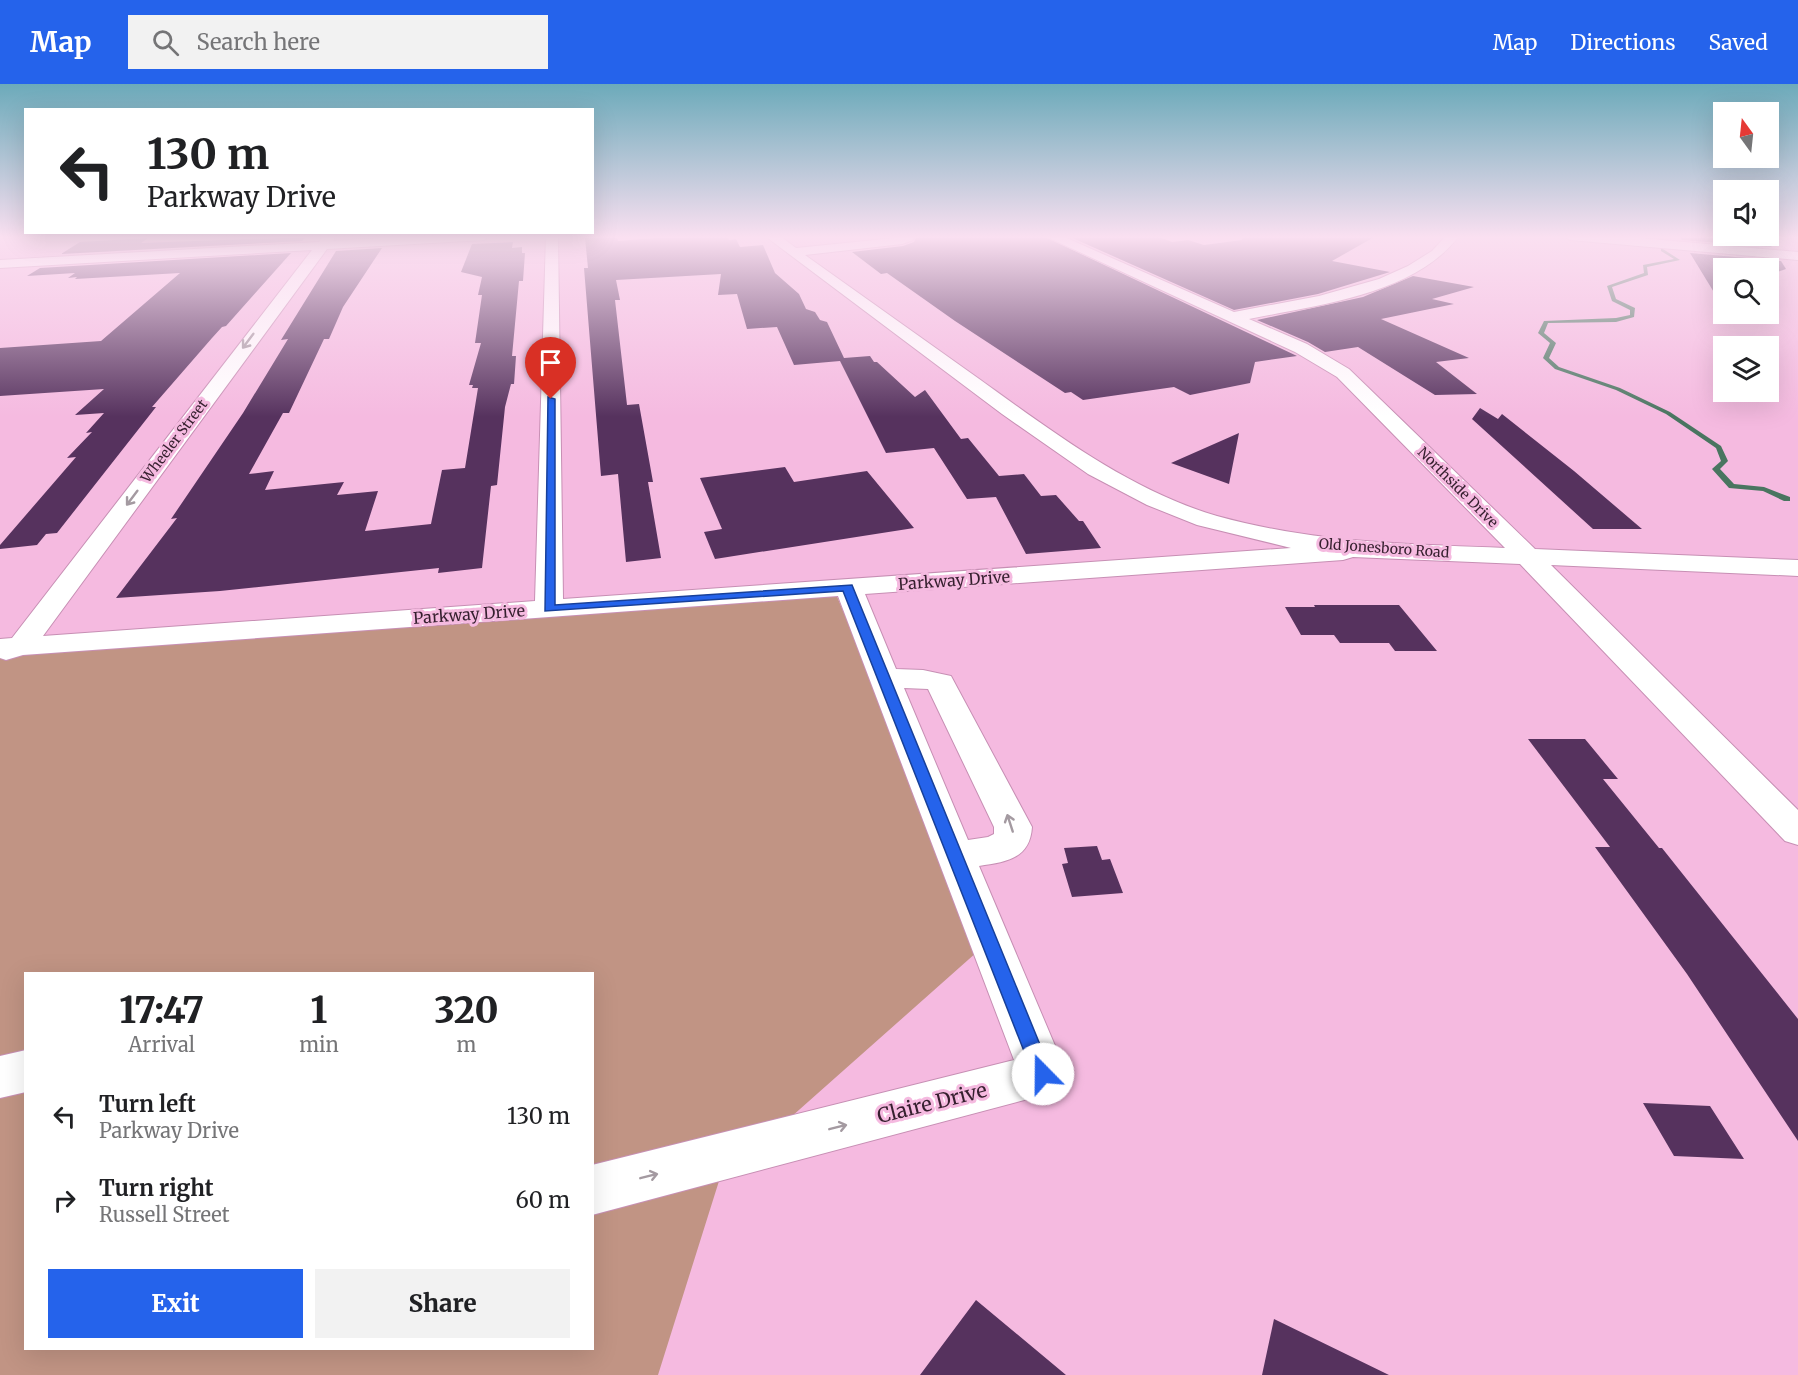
<!DOCTYPE html>
<html lang="en">
<head>
<meta charset="utf-8">
<style>
	:root { --surface:#fff; --page:#f2f2f2; --text:#202124; --muted:#757577; --accent:#2563eb }
	body { margin:0; font-family:Merriweather,serif; background:var(--page); color:var(--text); height:100vh; display:flex; flex-direction:column; font-size:22px; white-space:nowrap }
	* { box-sizing:border-box; margin:0 }
	p { font-size:20px; color:var(--muted) }
	.icon { flex:none; width:33px; height:33px; fill:none; stroke:currentColor; stroke-width:2; stroke-linecap:round; stroke-linejoin:round }
	.map { position:relative; flex:1; overflow:hidden }
	.side { position:absolute; left:24px; top:888px; width:570px; height:378px; display:flex; flex-direction:column; background:var(--surface); border-radius:0px; box-shadow:0 6px 24px #0002 }
	.side>* { flex:none }
	.hud { position:absolute; left:24px; top:24px; width:570px; height:126px; border-radius:0px; box-shadow:0 6px 24px #0002; background:#fff; color:var(--text); overflow:hidden }
	.needle { width:39px; rotate:345deg }
	.tools { position:absolute; left:1713px; top:18px; display:grid; gap:12px }
	.tools a { display:grid; place-items:center; width:66px; height:66px; border-radius:0px; background:var(--surface); box-shadow:0 6px 24px #0002; font-size:30px }
	.pin { position:absolute; display:grid; place-items:center; width:51px; height:51px; color:#fff; margin:-62px -26px; border-radius:50% 50% 50% 0; rotate:-45deg; box-shadow:0 0 6px #0007 }
	.pin .icon { rotate:45deg }
	.me { position:absolute; width:66px; margin:-33px; rotate:338deg; stroke-linejoin:round; filter:drop-shadow(0 0 4px #0008) }
	.turn { display:flex; align-items:center; gap:21px; height:126px; padding:0 24px; font-size:27px }
	.turn .icon { width:78px; height:78px; stroke-width:2.5 }
	.turn b { display:block; font-size:42px; line-height:51px }
	.eta { display:flex; justify-content:space-evenly; align-items:center; height:102px; text-align:center }
	.eta b { font-size:36px; font-weight:800; line-height:42px }
	.action { display:flex; gap:12px; margin-top:auto; padding:12px 24px }
	.action a { flex:1; height:69px; border-radius:0px; background:var(--accent); color:#fff; font-size:24px; font-weight:800; line-height:69px; text-align:center }
	.action a+a { background:var(--page); color:var(--text) }
	ul { padding:0; list-style:none }
	li { display:flex; align-items:center; gap:18px; height:84px; padding:0 24px }
	li div { flex:1 }
	li b { display:block; font-size:22px }
	li em { font-style:normal }
	header { display:flex; align-items:center; gap:36px; box-sizing:border-box; height:84px; padding:0 30px; background:var(--accent); color:#fff }
	header strong { font-size:28px }
	nav { display:flex; gap:33px; margin-inline-start:auto; font-size:21px }
	.search { width:420px; height:54px; background:var(--page); display:flex; align-items:center; gap:15px; box-sizing:border-box; padding:0 21px; border-radius:0px; color:var(--muted); font-size:22px }
	.map>svg:first-child { display:block }
	.green { fill:#c19484; fill-rule:evenodd }
	.lines { fill:none; stroke-linecap:round; stroke-linejoin:round }
	.stream { fill:#497560; fill-rule:evenodd }
	.building { fill:#56325e }
	.minor-casing { stroke:#c78fb4; stroke-width:2 }
	.minor { fill:#fff; fill-rule:evenodd }
	.oneway { stroke:#a49aa1 }
	.route { fill:#2563eb; stroke:#184099; stroke-width:1.5 }
	.labels { text-anchor:middle; stroke-width:6; stroke-linejoin:round; paint-order:stroke }
	.far-street-label { font-size:14px; fill:#351f2e; stroke:#f5bae0 }
	.street-label { font-size:16px; fill:#351f2e; stroke:#f5bae0 }
	.near-street-label { font-size:20px; fill:#351f2e; stroke:#f5bae0 }
</style>
</head>
<body>
<header>
<strong>Map</strong>
<div class="search"><svg class="icon" aria-label="search" viewBox="0 0 24 24"><circle cx="10" cy="10" r="6"/><path d="M15 15l6 6"/></svg>Search here</div>
<nav><a>Map</a><a>Directions</a><a>Saved</a></nav>
</header>
<div class="map">
<svg width="1798" height="1291" viewBox="0 0 1798 1291">
	<rect width="100%" height="100%" fill="#f5bae0"/>
	<!-- green -->
	<path class="green" d="M835,508L986,860L719,1097L658,1291H0V567ZM26,890H592V1264H26Z"/>
	<g class="lines">
		<!-- stream -->
		<path class="stream" d="M1655,152L1659,157L1658,158H1656L1651,152Z
			M1661,165H1663L1680,176L1647,183L1648,191L1612,203L1616,215L1635,224L1634,233L1616,238L1548,239L1544,249L1556,259L1549,274L1559,283L1620,304L1670,328L1721,362L1728,377L1720,385L1734,400L1764,403L1790,413V417H1784L1763,407L1729,404L1712,385L1721,377L1716,364L1666,330L1616,306L1555,285L1543,274L1550,259L1538,249L1544,237L1616,234L1630,231V226L1612,217L1607,202L1644,189L1643,181L1674,175L1661,167Z"/>
	</g>
	<!-- building -->
	<path class="building" d="M617,152L618,157L655,154L727,152L729,156L736,155L740,163L763,161L775,189L799,210L806,225L815,228L820,236L827,238L844,274L870,272L874,278H877L915,313L925,306L961,355L968,354L999,392L1024,390L1041,412L1056,411L1079,437H1083L1101,464L1026,470L996,413L967,415L934,364L886,369L840,277L794,281L777,243L747,245L737,210L718,211L721,190L616,196L620,216H615L627,321L639,320L653,398H648L661,474L626,478L618,390L601,392L584,184H588L585,154Z
		M917,152H1043L1297,272L1255,278L1250,299L1190,311L1174,303L1083,316L1071,308L1065,309L955,237L887,189L881,190L852,168L903,162L914,158Z
		M1068,152H1157L1172,158L1188,156L1204,161L1242,156L1243,152H1376L1332,177L1390,188L1318,210L1234,226Z
		M1680,152L1766,153L1772,163L1682,156Z
		M306,153L302,157L61,170L80,158L148,154L141,159Z
		M513,158L512,164L522,163V169H525L523,197H519L512,272H516L514,300H511L505,323L497,401L491,402L482,484L438,489L439,484L220,507L116,514L177,434L171,435L243,329L288,255L281,256L336,167L382,164L343,223L329,255H324L289,329H283L249,390L274,387L265,406L344,398L337,411L378,407L365,447L431,440L442,386L465,384L478,304H472L473,301H469L481,259H475L482,211H478L482,193L461,188L472,160Z
		M291,169L226,242L222,243L212,254L152,323H156L57,449L46,450L37,461L0,465V461L76,373L67,374L92,348L86,349L104,329L75,331L104,305L0,312V264L101,257L180,189L75,195L77,193L68,194L75,189L27,192L40,184Z
		M1690,169L1781,177L1786,185L1768,191V184H1724V207L1715,210Z
		M1413,192L1474,203L1432,215L1454,220L1381,235L1469,274L1436,278L1477,310L1435,311L1358,263L1325,268L1308,258L1257,236L1363,213Z
		M1480,324L1498,335L1502,330L1574,387L1642,445H1593L1472,335Z
		M1239,349L1229,400L1171,379Z
		M785,383L794,398L867,387L914,444L715,475L704,448L722,445L700,394Z
		M1314,521H1399L1437,567H1395L1389,559H1340L1334,551H1301L1285,523H1315Z
		M1528,655H1585L1618,695H1603L1659,764H1662L1798,935V1057L1687,890L1595,763H1610Z
		M1097,762L1102,776L1110,775L1123,809L1072,813L1062,780L1068,779L1064,764Z
		M1643,1019L1710,1022L1744,1075L1674,1072Z
		M976,1216L1066,1291H920Z
		M1274,1235L1389,1291H1262Z"/>
	<g class="lines">
		<!-- minor casing -->
		<g class="minor-casing">
			<path id="minor" d="M323,152H336L333,157L412,152H490L484,156L327,165L43,552L535,517L546,152H558L563,515L1291,464L1197,441L1147,421L1088,390L1002,330L765,152H780L796,164L915,152L913,156L902,160L805,171C864,213 923,255 982,297C1054,349 1131,407 1217,432C1315,459 1405,460 1505,464L1337,293L1295,268L1045,152H1062L1234,228L1319,212L1379,195L1408,182L1432,167L1446,152H1459C1414,211 1317,221 1249,235L1307,260L1349,285L1535,465L1798,476V492L1551,481L1798,726V761L1785,757L1520,480L1353,473L1343,476L865,510L896,585L923,586L951,592L1032,743C1030,775 1006,778 979,782L1067,990L1060,1005L1043,1011L592,1131V1081L1014,976L838,512L23,571L6,576L0,574V555L12,554L312,166L0,184V176L319,158ZM904,604L928,605L994,743V750L988,753L968,756Z
				M1564,152H1617L1798,168V176L1570,156Z
				M26,966V1008L0,1014V972Z"/>
		</g>
		<!-- minor -->
		<use href="#minor" class="minor"/>
	</g>
	<!-- one-way arrows -->
	<defs><path id="oneway-shaft" d="M-6 0H5M1.5-3L5.5 0L1.5 3" fill="none" stroke-width="1.6" stroke-linecap="round" stroke-linejoin="round" transform="scale(1.5)"/></defs>
	<g class="oneway">
		<use href="#oneway-shaft" transform="translate(248 257) rotate(127)"/>
		<use href="#oneway-shaft" transform="translate(132 414) rotate(127)"/>
		<use href="#oneway-shaft" transform="translate(1010 739) rotate(-108)"/>
		<use href="#oneway-shaft" transform="translate(838 1043) rotate(-14)"/>
		<use href="#oneway-shaft" transform="translate(649 1092) rotate(-14)"/>
	</g>
	<!-- sky -->
	<linearGradient id="sky" x2="0" y2="1"><stop stop-color="#6caaba"/><stop offset="0.46" stop-color="#fae0f1"/><stop offset="1" stop-color="#fae0f1" stop-opacity="0"/></linearGradient>
	<rect width="1798" height="333" fill="url(#sky)"/>
	<!-- route -->
	<path class="route" d="M548,313L555,315V521L852,501L1052,990L1050,996L1043,999L1036,996L1033,990L843,507L545,527Z"/>
	<g class="labels">
		<!-- far-street labels -->
		<g class="far-street-label">
			<text transform="translate(174 357) rotate(-53)" y="5">Wheeler Street</text>
			<text transform="translate(1458 403) rotate(45)" y="5">Northside Drive</text>
			<text transform="translate(1384 464) rotate(4)" y="5">Old Jonesboro Road</text>
		</g>
		<!-- street labels -->
		<g class="street-label">
			<text transform="translate(954 496) rotate(-4)" y="6">Parkway Drive</text>
			<text transform="translate(469 530) rotate(-4)" y="6">Parkway Drive</text>
		</g>
		<!-- near-street labels -->
		<g class="near-street-label">
			<text transform="translate(932 1019) rotate(-14)" y="7">Claire Drive</text>
		</g>
	</g>
</svg>
<div class="tools">
<a><svg class="needle" viewBox="-14 -14 28 28"><path d="M0-13l5 13h-10z" fill="#e53935"/><path d="M0 13l5-13h-10z" fill="#757577"/></svg></a>
<a><svg class="icon" aria-label="sound" viewBox="0 0 24 24"><path d="M4 9h4l5-4v14l-5-4H4zM17 9q2 3 0 6"/></svg></a>
<a><svg class="icon" aria-label="search" viewBox="0 0 24 24"><circle cx="10" cy="10" r="6"/><path d="M15 15l6 6"/></svg></a>
<a><svg class="icon" aria-label="layers" viewBox="0 0 24 24"><path d="M12 4l9 5-9 5-9-5zM3 14l9 5 9-5"/></svg></a>
</div>
<div class="pin" style="left:551px;top:315px;background:#d93025"><svg class="icon" aria-label="arrive" viewBox="0 0 24 24"><path d="M6 21V4h12l-3 4 3 4H6"/></svg></div>
<svg class="me" style="left:1043px;top:990px" viewBox="-20 -20 40 40"><circle r="19" fill="#fff"/><path d="M0-13L10 11 0 6-10 11z" fill="#2563eb"/></svg>
<div class="hud">
<div class="turn"><svg class="icon" aria-label="left" viewBox="0 0 24 24"><path d="M17 20v-9H6M10 6l-5 5 5 5"/></svg><div><b>130 m</b>Parkway Drive</div></div>
</div>
<section class="side">
<div class="eta">
<div><b>17:47</b><p>Arrival</p></div>
<div><b>1</b><p>min</p></div>
<div><b>320</b><p>m</p></div>
</div>
<ul>
<li><svg class="icon" aria-label="left" viewBox="0 0 24 24"><path d="M17 20v-9H6M10 6l-5 5 5 5"/></svg><div><b>Turn left</b><p>Parkway Drive</p></div><em>130 m</em></li>
<li><svg class="icon" aria-label="right" viewBox="0 0 24 24"><path d="M7 20v-9h11M14 6l5 5-5 5"/></svg><div><b>Turn right</b><p>Russell Street</p></div><em>60 m</em></li>
</ul>
<div class="action"><a>Exit</a><a>Share</a></div>
</section>
</div>
</body>
</html>
